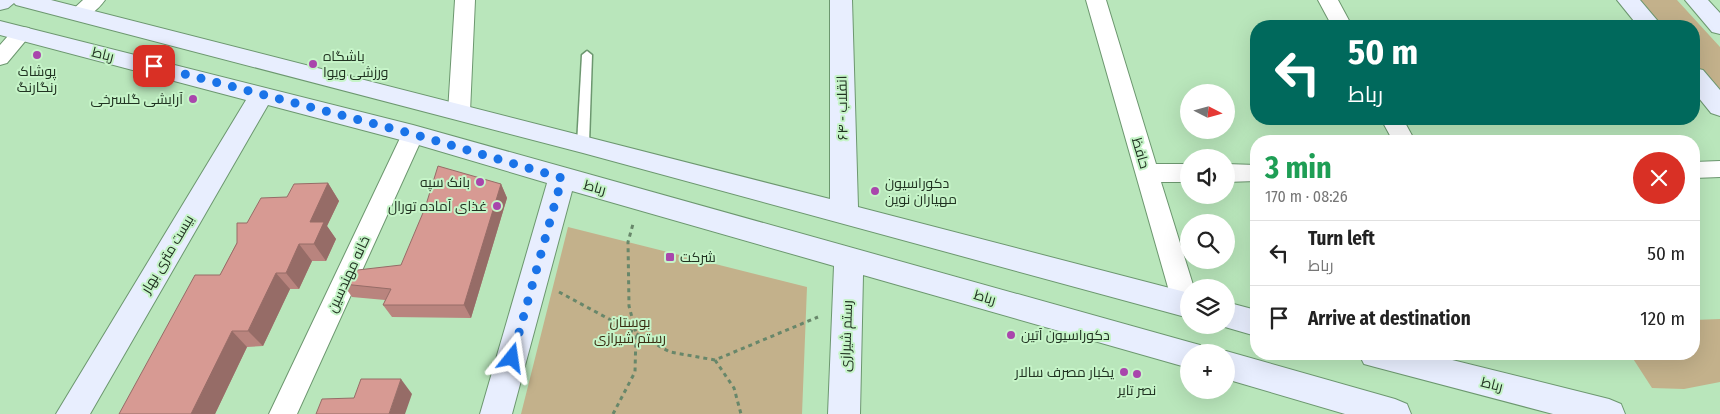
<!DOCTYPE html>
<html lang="en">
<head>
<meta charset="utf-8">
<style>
	:root { --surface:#fff; --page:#f6f6f6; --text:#222; --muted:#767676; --line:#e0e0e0 }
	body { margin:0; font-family:"Fira Sans Condensed",Cairo,sans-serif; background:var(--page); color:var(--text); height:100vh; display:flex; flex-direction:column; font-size:19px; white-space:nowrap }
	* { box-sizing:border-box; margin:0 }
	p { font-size:16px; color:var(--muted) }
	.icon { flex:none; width:28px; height:28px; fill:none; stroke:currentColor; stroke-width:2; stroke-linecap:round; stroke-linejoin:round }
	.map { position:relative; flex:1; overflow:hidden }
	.sheet { position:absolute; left:1250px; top:135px; width:450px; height:225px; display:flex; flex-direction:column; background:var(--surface); border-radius:20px; box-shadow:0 5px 20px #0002 }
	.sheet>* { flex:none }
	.guide { position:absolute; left:1250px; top:20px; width:450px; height:105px; border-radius:20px; box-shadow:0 5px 20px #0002; background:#00695c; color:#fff; overflow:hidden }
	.needle { width:32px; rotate:96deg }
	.controls { position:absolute; left:1180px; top:84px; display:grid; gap:10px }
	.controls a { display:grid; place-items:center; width:55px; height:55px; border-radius:50%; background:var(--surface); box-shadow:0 5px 20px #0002; font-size:25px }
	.pin { position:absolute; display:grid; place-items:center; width:42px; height:42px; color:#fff; margin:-21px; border-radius:10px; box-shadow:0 2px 8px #0006 }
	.me { position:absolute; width:55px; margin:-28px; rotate:15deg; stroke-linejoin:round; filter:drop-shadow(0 0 4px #0008) }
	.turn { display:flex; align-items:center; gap:18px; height:105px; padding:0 15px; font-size:22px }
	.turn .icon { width:65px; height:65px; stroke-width:2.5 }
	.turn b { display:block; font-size:35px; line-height:42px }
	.round { display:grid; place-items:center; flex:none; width:52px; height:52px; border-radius:26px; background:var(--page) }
	.summary { display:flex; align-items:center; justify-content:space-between; height:85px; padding:0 15px }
	h1 { font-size:30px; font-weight:700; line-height:38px; color:#1e9e55 }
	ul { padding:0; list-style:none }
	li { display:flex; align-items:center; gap:15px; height:65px; padding:0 15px; border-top:1px solid var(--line) }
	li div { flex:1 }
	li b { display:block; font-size:19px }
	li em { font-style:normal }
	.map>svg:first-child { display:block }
	.green { fill:#c3b18b }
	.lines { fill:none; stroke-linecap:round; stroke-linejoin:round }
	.lane-casing { stroke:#6c976f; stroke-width:3 }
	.street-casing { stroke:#6c976f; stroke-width:2 }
	.secondary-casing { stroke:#6c976f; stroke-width:2 }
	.path { stroke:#68876a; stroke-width:3; stroke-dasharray:4 4; stroke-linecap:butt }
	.lane { fill:#fff; fill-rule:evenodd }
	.street { fill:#fff; fill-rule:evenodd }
	.secondary { fill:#e8eefe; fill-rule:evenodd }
	.wall { fill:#b9847e }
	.shaded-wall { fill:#966c67 }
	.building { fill:#d79a93; stroke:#966c67 }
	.route { stroke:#1a73e8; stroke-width:9; stroke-dasharray:0 16.2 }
	.poi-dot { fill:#a946ac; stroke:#c6f4c8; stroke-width:2 }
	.labels { text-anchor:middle; stroke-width:4; stroke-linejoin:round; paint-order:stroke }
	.street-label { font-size:14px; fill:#213322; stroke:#c6f4c8 }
	.poi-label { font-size:14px; fill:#213322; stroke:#c6f4c8; text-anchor:start }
	.park-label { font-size:14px; fill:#392d12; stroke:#c6f4c8 }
</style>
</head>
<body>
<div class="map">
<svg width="1720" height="414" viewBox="0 0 1720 414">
	<rect width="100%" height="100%" fill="#b9e6bb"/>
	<!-- green -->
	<path class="green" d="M1638,0H1677L1720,47V94L1694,64V26H1661Z
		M568,227L807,287L802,414H521Z
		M1720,319V382L1684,389L1652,388L1630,354H1694V320Z"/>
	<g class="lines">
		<!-- lane casing -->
		<g class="lane-casing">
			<path id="lane" d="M587,51L592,55L589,144L583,148L577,144L582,55Z"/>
		</g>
		<!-- street casing -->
		<g class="street-casing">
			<path id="street" d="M83,0H105C97,11 84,22 71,18L68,14Z
				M455,0H475L470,112L467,117L459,120L451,117L448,112Z
				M1086,0H1106L1156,164H1189V182H1161L1194,288H1189V315L1177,313L1173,305Z
				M1318,0H1338L1352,26H1332Z
				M22,27L29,28L32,33L7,63L0,65V45L15,28Z
				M1381,119H1403L1415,141H1393Z
				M413,126L421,128L424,134L297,414H269L402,134L405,128Z
				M1720,161V177L1694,178V162Z
				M1226,164L1256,165V181L1226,182Z"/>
		</g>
		<!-- secondary casing -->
		<g class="secondary-casing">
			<path id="secondary" d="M0,0H51L830,199V0H852L858,207L1189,293V318L583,153L16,5L14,3L8,8L0,10Z
				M1617,0H1640L1662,26H1638Z
				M1685,0H1708L1720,13V34L1712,32Z
				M0,21L413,125L1189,342L1200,345L1203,352H1189V368L863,275L860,414H828L834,266L572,191L512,414H480L547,183L412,143L268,105L90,414H56L246,100L0,35Z
				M1694,68L1703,70L1720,90V116L1711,113L1694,92Z
				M1226,302L1256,310V336L1218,325H1226Z
				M1226,351L1395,399L1407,404L1411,414H1345L1226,379V352H1223Z
				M1359,354H1428L1609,399L1621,404L1625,414H1553L1375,367L1364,364Z"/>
		</g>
		<!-- path -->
		<path class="path" d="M559,292L670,352L715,360L818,317
			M715,360L734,388L741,414
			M613,414L635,372L636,333L629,306L628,242L633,224"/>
		<!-- lane -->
		<use href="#lane" class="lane"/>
		<!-- street -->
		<use href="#street" class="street"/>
		<!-- secondary -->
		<use href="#secondary" class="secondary"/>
	</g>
	<!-- wall -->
	<path class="wall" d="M328,183L339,201L327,226L336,239L326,261H312L299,289H290L263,346L247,347L215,414H119L220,275L247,223L287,197Z
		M501,184L507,198L471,318L392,317L383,305L385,300L352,297L343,284L401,265Z"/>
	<!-- shaded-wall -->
	<path class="shaded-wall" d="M328,183L339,201L327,226L336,239L326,261L314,244L310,222Z
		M501,184L507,198L471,318L464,305Z
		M299,244L312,261L299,289L286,273Z
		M276,273L290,289L263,346L248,331Z
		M232,331L247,347L215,414H191Z
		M401,379L412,394L405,414H389Z"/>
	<!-- building -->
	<path class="building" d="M438,166L501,184L464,305H383L391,289L343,284L349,271L401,265L425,208Z
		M328,183L310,222H324L314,244H299L286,273H276L248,331H232L191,414H119L195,275H220L237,243V223H247L261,198L287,197L294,184Z
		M361,379H401L389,414H316L322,399L354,398Z"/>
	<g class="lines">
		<!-- route -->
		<path class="route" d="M154,66L413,134L562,178L512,358"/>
	</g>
	<!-- markers -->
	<g class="poi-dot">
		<circle cx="37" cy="55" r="5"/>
		<circle cx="313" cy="64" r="5"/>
		<circle cx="193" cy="99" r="5"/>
		<circle cx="480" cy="182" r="5"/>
		<circle cx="875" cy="191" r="5"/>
		<circle cx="497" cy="206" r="5"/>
		<rect x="665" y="252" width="10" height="10" rx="2.5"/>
		<circle cx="1011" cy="335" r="5"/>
		<circle cx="1124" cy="372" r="5"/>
		<circle cx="1137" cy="374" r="5"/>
	</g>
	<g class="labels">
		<!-- street labels -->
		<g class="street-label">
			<text transform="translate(103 54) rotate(14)" y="5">رباط</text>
			<text transform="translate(842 108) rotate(-91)" y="5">انقلاب - ۶۴</text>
			<text transform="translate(1141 153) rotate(74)" y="5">حافظ</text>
			<text transform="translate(595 187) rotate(15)" y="5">رباط</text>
			<text transform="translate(167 254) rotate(-59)" y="5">بیست متری بهار</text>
			<text transform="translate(348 274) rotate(-65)" y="5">خانه مهندسین</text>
			<text transform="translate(985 297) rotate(16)" y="5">رباط</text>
			<text transform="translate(846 336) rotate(-88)" y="5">رستم شیرازی</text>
			<text transform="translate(1492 384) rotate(14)" y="5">رباط</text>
		</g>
		<!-- poi labels -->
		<g class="poi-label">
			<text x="323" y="61">باشگاه<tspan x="323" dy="16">ورزشی ویوا</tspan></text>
			<text x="37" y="76" text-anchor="middle">پوشاک<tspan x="37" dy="16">رنگارنگ</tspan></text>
			<text x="183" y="104" text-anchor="end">آرایشی گلسرخی</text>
			<text x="470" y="187" text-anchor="end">بانک سپه</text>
			<text x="885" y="188">دکوراسیون<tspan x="885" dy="16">مهیاران نوین</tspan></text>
			<text x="487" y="211" text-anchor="end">غذای آماده تورال</text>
			<text x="680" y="262">شرکت</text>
			<text x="1021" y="340">دکوراسیون آتین</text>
			<text x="1114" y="377" text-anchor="end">یکبار مصرف سالار</text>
			<text x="1137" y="395" text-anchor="middle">نصر تایر</text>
		</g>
		<!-- park labels -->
		<g class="park-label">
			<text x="630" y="327">بوستان<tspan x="630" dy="16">رستم شیرازی</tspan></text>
		</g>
	</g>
</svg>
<div class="controls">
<a><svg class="needle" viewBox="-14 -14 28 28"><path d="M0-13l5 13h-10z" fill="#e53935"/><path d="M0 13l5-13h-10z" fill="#767676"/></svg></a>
<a><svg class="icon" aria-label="sound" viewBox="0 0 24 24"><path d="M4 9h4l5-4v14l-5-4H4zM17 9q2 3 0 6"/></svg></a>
<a><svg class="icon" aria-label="search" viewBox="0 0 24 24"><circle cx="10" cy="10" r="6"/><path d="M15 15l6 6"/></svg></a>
<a><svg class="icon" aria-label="layers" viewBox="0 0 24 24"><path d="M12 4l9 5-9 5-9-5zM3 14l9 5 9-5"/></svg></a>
<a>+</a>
</div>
<div class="pin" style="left:154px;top:66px;background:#d93025"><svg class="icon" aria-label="arrive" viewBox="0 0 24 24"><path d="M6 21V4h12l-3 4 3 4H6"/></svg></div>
<svg class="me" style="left:512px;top:358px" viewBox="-20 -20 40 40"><path d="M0-17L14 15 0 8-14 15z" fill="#1a73e8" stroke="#fff" stroke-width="4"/></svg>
<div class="guide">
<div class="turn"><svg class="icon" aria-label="left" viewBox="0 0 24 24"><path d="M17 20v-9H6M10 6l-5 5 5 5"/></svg><div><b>50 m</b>رباط</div></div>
</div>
<section class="sheet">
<div class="summary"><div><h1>3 min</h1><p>170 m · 08:26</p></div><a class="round" style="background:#d93025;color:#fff"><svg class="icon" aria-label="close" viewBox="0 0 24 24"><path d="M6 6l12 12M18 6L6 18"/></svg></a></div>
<ul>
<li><svg class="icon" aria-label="left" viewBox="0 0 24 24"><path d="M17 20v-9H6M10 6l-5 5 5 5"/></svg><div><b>Turn left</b><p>رباط</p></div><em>50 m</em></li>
<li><svg class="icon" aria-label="arrive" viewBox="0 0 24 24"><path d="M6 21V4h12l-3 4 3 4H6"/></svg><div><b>Arrive at destination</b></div><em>120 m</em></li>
</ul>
</section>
</div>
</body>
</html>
